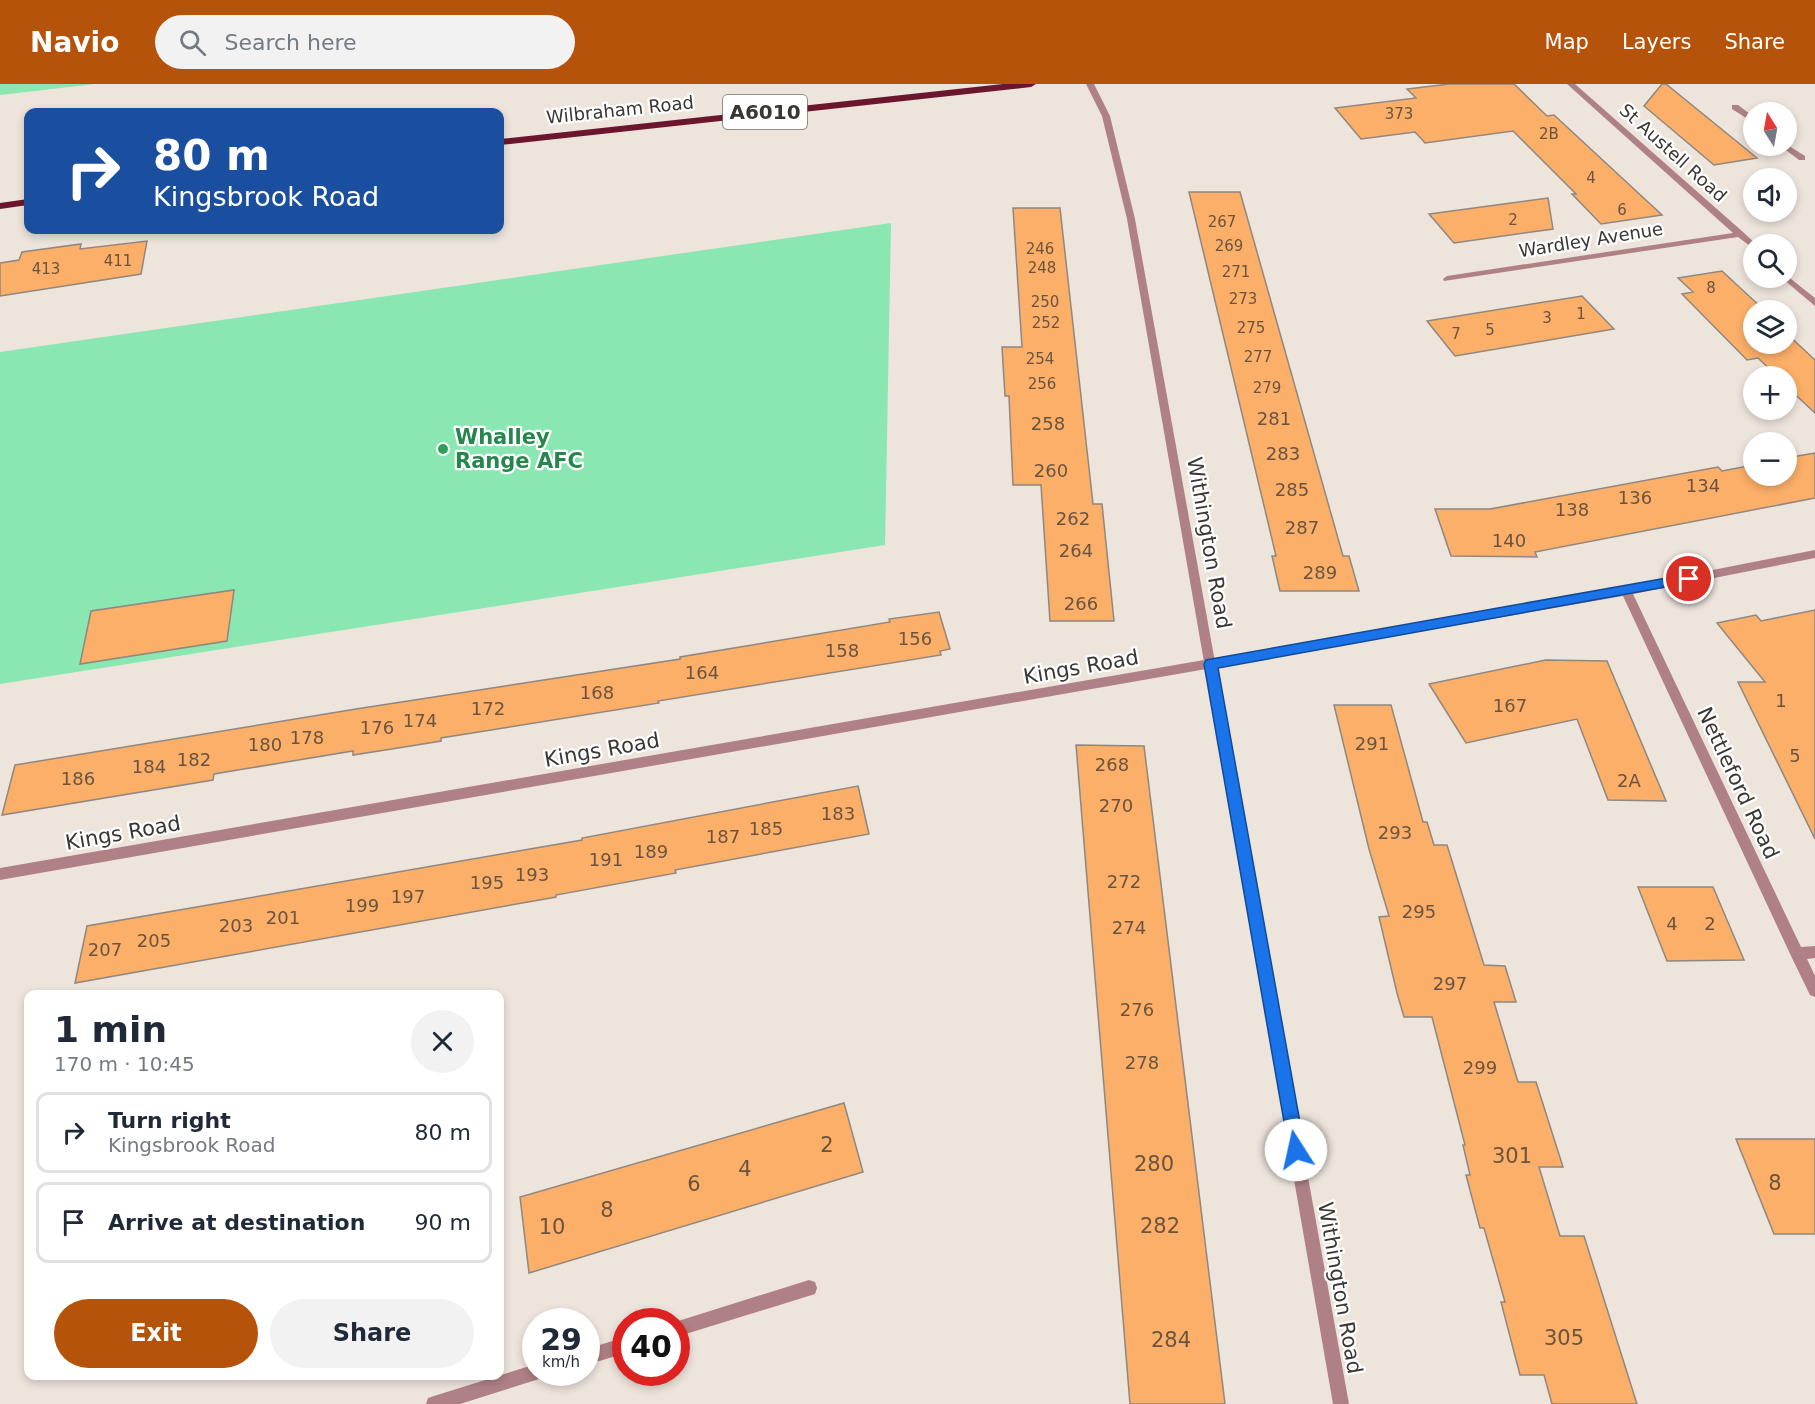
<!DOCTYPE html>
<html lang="en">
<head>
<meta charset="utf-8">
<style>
	:root { --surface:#fff; --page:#f2f2f3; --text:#1f2937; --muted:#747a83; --line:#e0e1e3; --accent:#b45309 }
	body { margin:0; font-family:"DejaVu Sans",sans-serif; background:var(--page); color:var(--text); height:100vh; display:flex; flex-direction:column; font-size:22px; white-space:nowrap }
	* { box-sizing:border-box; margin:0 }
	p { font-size:20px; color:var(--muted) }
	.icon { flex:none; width:33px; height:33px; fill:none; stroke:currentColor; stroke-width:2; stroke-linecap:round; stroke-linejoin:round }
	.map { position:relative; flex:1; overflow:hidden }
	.side { position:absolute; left:24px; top:906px; width:480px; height:390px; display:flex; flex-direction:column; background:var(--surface); border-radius:12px; box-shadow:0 3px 9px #0003 }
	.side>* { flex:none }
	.hud { position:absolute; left:24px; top:24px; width:480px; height:126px; border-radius:12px; box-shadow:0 3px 9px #0003; background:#1a4fa0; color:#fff; overflow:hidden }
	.needle { width:39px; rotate:349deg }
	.buttons { position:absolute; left:1743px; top:18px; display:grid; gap:12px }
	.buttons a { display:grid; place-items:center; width:54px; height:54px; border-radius:50%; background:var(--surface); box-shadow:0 3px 9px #0003; font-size:30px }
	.speed { position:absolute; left:522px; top:1224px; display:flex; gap:12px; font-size:30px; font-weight:700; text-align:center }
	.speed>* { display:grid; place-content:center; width:78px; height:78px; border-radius:50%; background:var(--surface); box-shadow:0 3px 9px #0003; line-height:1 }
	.speed small { font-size:15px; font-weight:400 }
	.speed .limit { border:9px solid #d22; background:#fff; color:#111 }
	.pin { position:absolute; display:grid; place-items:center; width:51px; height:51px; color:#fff; margin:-26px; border:3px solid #fff; border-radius:50%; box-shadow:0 2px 6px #0007 }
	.me { position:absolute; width:66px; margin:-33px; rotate:350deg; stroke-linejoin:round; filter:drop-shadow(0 0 4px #0008) }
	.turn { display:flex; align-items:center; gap:21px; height:126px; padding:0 30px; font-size:27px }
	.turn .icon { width:78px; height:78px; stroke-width:2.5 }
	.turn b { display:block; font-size:42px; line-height:51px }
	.round { display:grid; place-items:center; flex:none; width:63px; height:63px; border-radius:32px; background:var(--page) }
	.headline { display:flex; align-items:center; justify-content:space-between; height:102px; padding:0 30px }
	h1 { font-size:36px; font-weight:700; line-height:45px }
	.action { display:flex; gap:12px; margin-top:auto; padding:12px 30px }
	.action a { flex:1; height:69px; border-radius:36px; background:var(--accent); color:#fff; font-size:24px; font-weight:700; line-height:69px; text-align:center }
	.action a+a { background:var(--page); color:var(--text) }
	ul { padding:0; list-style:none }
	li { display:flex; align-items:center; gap:18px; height:81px; margin:0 12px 9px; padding:0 18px; border:3px solid var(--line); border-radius:12px }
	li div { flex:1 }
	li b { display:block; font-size:22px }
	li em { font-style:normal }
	header { display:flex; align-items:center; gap:36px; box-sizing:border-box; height:84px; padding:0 30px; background:var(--accent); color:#fff }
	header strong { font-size:28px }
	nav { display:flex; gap:33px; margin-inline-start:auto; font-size:21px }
	.search { width:420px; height:54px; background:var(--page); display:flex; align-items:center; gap:15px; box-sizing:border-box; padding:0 21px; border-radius:33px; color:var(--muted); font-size:22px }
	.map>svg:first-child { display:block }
	.green { fill:#8ae7b1 }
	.building { fill:#fbaf68; stroke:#8f8780; stroke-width:1.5 }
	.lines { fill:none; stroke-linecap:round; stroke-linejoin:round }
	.service { fill:#af8186; fill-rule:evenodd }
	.minor { fill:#af8186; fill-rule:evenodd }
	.tertiary { fill:#af8186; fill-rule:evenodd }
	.trunk { fill:#6c162d; fill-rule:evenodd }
	.route { fill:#1a73e8; stroke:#114b97; stroke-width:1.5 }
	.leisure-dot { fill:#2e9e5b; stroke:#fff; stroke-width:2 }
	.labels { text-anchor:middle; stroke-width:4.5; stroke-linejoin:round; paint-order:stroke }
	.far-number-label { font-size:15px; fill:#6a5440 }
	.far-street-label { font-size:18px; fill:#393633; stroke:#fff }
	.number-label { font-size:18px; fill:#6a5440 }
	.shield { fill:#fff; stroke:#747270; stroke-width:1.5 }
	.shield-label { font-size:20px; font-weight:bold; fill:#393633 }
	.leisure-label { font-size:21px; font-weight:bold; fill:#27864d; stroke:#fff; text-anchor:start }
	.street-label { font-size:21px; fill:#393633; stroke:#fff }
	.near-number-label { font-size:21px; fill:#6a5440 }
</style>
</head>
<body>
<header>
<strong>Navio</strong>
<div class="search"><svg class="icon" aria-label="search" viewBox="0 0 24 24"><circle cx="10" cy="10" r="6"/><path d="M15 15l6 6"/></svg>Search here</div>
<nav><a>Map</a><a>Layers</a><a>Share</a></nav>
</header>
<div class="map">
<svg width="1815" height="1320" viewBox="0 0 1815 1320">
	<rect width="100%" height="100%" fill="#ede4dc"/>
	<!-- green -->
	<path class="green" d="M0,0H95L0,11Z
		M891,139L885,461L0,600V268Z"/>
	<!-- building -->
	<path class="building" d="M1449,0H1514L1547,32L1554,31L1662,131L1601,140L1572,110H1576L1513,47L1425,59L1415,48L1361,55L1335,24L1416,14L1407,5Z
		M1662,0H1666L1757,74L1714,81L1644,22Z
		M1189,108H1240L1343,472H1349L1359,507H1280L1272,472H1276Z
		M1548,114L1553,145L1454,159L1429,130Z
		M1013,124H1060L1093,420H1102L1114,537H1050L1041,401H1013L1009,312H1005L1002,263H1022Z
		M147,157L141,190L0,212V179L19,176L22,168L81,160L80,165Z
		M1722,187L1764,226H1754V260H1786V249L1815,276V329L1786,302V292H1777L1758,274L1747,276L1682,210L1693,208L1678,194Z
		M1582,212L1614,245L1455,272L1427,237Z
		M1815,369V414L1535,468L1537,473L1451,472L1435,425H1490L1718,383L1722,387L1754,381V392H1786V374Z
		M234,506L227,557L80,580L91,527Z
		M1815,526V755L1738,598H1765L1717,539L1756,531L1761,537Z
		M939,528L950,565L940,567L941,571L658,617L659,619L441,654V657L398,664L353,671V667L214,690L213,696L2,731L15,681L356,625L680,575V573L890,538L889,535Z
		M1546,576L1607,577L1666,717L1608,716L1577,635L1466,659L1429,600Z
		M1334,621H1391L1423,738H1427L1434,761H1447L1484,881L1505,882L1516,918H1494L1518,998H1536L1563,1083H1539L1560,1152H1584L1637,1320H1552L1544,1291H1520L1501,1218H1505L1484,1144H1480L1466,1091H1470L1463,1061H1465L1432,933H1404L1397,909L1379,833L1389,832L1369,765Z
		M1076,661L1144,662L1225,1320H1130Z
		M858,702L869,750L675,786L676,789L556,811V813L75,899L87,842L582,756V754Z
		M1638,803H1713L1744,876L1667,877Z
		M844,1019L863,1088L529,1189L520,1113Z
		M1736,1055H1815V1150H1774Z"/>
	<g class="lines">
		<!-- service -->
		<path class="service" d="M1732,21H1738L1754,33V39L1732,25Z
			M1786,60L1805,72V76H1799L1783,64L1782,62H1786Z"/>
		<!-- minor -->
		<path class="minor" d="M1567,0H1575L1743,148L1756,160H1754V165L1738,153L1444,197L1443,195L1447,192L1733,149Z
			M1786,191L1815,214V222L1783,195L1782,194H1786Z
			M1815,466V474L1633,510L1801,863L1815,862V874L1807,875L1815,892V913L1810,911L1792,874L1623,512L0,796V784L1626,503Z
			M809,1196L815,1198L817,1204L815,1210L676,1253V1238H675Z
			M626,1253V1269L586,1281V1265Z
			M536,1280V1288H544L542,1294L536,1296L460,1320H426L428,1314L434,1312Z"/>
		<!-- tertiary -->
		<path class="tertiary" d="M1086,0H1094L1110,32L1135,135L1349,1320H1333L1127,135L1102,32Z"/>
		<!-- trunk -->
		<path class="trunk" d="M1003,0H1036L1031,3L500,61V55Z
			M28,115V121L0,125V119Z"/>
	</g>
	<!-- route -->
	<path class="route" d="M1689,490L1695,495L1693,498L1218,584L1305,1066L1302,1072L1296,1074L1290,1072L1204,580L1206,576Z"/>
	<!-- markers -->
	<circle class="leisure-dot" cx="443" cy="365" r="6"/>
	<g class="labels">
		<!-- far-number labels -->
		<g class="far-number-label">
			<text x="1399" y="35">373</text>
			<text x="1549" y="55">2B</text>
			<text x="1591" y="99">4</text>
			<text x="1622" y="131">6</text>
			<text x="1513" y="141">2</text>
			<text x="1222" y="143">267</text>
			<text x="1229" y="167">269</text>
			<text x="1040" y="170">246</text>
			<text x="118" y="182">411</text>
			<text x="1042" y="189">248</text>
			<text x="46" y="190">413</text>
			<text x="1236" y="193">271</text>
			<text x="1711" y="209">8</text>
			<text x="1243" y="220">273</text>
			<text x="1045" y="223">250</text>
			<text x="1581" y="235">1</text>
			<text x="1547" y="239">3</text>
			<text x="1046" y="244">252</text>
			<text x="1251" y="249">275</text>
			<text x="1490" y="251">5</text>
			<text x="1456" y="255">7</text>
			<text x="1258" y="278">277</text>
			<text x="1040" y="280">254</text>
			<text x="1042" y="305">256</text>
			<text x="1267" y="309">279</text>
		</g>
		<!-- far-street labels -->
		<g class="far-street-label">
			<text transform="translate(620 26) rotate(-6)" y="6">Wilbraham Road</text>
			<text transform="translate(1673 69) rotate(42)" y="6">St Austell Road</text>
			<text transform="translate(1591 156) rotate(-9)" y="6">Wardley Avenue</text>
		</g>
		<!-- number labels -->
		<g class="number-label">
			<text x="1274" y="341">281</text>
			<text x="1048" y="346">258</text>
			<text x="1283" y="376">283</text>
			<text x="1051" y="393">260</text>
			<text x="1703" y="408">134</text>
			<text x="1292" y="412">285</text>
			<text x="1635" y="420">136</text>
			<text x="1572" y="432">138</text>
			<text x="1073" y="441">262</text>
			<text x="1302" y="450">287</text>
			<text x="1509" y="463">140</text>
			<text x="1076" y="473">264</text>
			<text x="1320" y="495">289</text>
			<text x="1081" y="526">266</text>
			<text x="915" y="561">156</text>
			<text x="842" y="573">158</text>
			<text x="702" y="595">164</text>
			<text x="597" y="615">168</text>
			<text x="1781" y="623">1</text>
			<text x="1510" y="628">167</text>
			<text x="488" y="631">172</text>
			<text x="420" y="643">174</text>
			<text x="377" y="650">176</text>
			<text x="307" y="660">178</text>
			<text x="1372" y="666">291</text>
			<text x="265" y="667">180</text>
			<text x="1795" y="678">5</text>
			<text x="194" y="682">182</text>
			<text x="1112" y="687">268</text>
			<text x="149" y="689">184</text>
			<text x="78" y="701">186</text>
			<text x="1629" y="703">2A</text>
			<text x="1116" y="728">270</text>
			<text x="838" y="736">183</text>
			<text x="766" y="751">185</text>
			<text x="1395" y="755">293</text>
			<text x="723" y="759">187</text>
			<text x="651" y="774">189</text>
			<text x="606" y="782">191</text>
			<text x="532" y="797">193</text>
			<text x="1124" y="804">272</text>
			<text x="487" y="805">195</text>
			<text x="408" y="819">197</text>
			<text x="362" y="828">199</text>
			<text x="1419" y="834">295</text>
			<text x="283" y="840">201</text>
			<text x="1672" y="846">4</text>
			<text x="1710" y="846">2</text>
			<text x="236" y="848">203</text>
			<text x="1129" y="850">274</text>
			<text x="154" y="863">205</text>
			<text x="105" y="872">207</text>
			<text x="1450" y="906">297</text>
			<text x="1137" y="932">276</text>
			<text x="1142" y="985">278</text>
			<text x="1480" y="990">299</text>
		</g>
		<!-- shield labels -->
		<rect class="shield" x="723" y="11" width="84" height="34" rx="4.5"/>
		<g class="shield-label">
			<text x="765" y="35">A6010</text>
		</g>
		<!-- leisure labels -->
		<g class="leisure-label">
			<text x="455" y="360">Whalley<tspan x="455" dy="24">Range AFC</tspan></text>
		</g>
		<!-- street labels -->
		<g class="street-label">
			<text transform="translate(1209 459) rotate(80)" y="7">Withington Road</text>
			<text transform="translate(1081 583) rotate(-10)" y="7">Kings Road</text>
			<text transform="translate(602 666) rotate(-10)" y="7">Kings Road</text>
			<text transform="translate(1738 699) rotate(65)" y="7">Nettleford Road</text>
			<text transform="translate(123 749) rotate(-10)" y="7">Kings Road</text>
			<text transform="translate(1340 1204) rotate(80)" y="7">Withington Road</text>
		</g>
		<!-- near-number labels -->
		<g class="near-number-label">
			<text x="827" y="1068">2</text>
			<text x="1512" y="1079">301</text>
			<text x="1154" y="1087">280</text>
			<text x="745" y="1092">4</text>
			<text x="1775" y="1106">8</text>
			<text x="694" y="1107">6</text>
			<text x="607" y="1133">8</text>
			<text x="1160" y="1149">282</text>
			<text x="552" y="1150">10</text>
			<text x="1564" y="1261">305</text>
			<text x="1171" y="1263">284</text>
		</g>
	</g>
</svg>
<div class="buttons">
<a><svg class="needle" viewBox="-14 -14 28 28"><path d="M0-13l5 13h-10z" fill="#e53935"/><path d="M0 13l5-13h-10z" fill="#747a83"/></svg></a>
<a><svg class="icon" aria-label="sound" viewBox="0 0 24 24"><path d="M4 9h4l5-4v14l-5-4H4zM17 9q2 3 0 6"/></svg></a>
<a><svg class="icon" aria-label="search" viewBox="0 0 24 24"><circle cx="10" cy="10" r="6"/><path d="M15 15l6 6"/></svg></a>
<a><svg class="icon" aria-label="layers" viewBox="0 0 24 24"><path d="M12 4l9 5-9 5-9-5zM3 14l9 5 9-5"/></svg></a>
<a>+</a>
<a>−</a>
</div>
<div class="speed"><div>29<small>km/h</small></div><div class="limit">40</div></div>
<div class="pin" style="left:1689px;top:495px;background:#d93025"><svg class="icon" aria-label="arrive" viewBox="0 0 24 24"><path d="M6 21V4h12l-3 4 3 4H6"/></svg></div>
<svg class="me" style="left:1296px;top:1066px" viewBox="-20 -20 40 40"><circle r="19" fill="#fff"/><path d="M0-13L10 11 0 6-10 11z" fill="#1a73e8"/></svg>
<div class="hud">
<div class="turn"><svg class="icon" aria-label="right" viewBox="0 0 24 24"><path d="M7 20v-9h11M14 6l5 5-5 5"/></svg><div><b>80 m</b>Kingsbrook Road</div></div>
</div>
<section class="side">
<div class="headline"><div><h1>1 min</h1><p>170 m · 10:45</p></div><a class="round"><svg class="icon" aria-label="close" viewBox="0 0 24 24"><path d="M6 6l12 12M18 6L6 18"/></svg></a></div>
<ul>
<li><svg class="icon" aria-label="right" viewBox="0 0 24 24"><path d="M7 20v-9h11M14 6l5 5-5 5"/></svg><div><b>Turn right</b><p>Kingsbrook Road</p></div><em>80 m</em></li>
<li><svg class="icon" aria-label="arrive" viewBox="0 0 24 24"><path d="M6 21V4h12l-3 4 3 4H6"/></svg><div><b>Arrive at destination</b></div><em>90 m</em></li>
</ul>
<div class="action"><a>Exit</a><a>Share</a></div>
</section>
</div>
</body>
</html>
